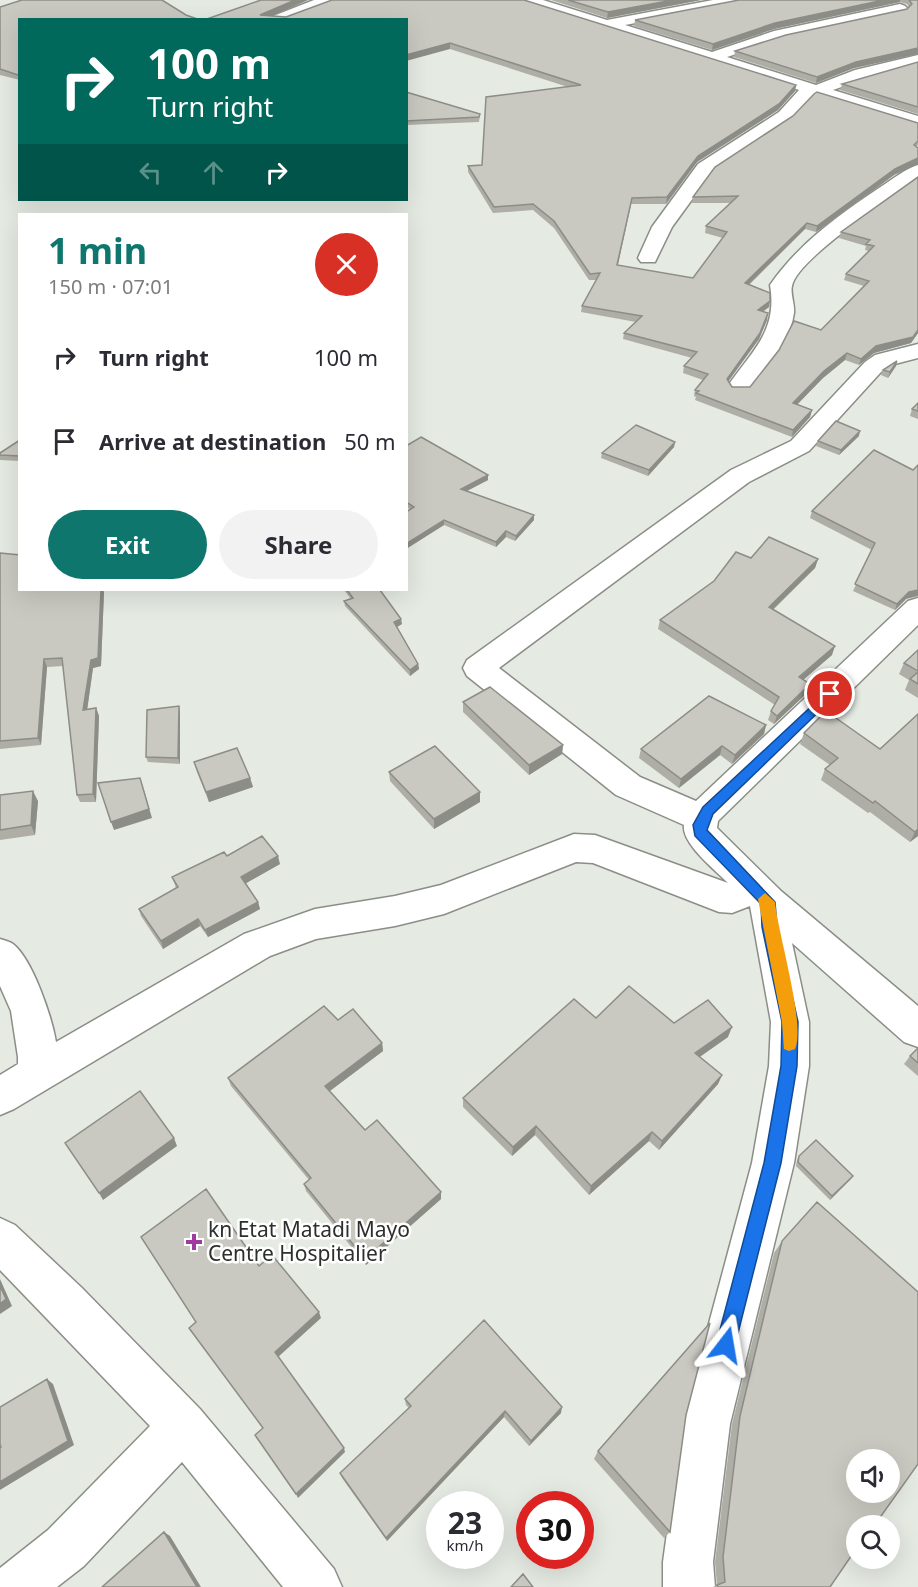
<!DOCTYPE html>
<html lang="en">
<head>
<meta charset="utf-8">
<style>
	:root { --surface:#fff; --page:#f2f2f3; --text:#2b2b33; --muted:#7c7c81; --accent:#0f766e }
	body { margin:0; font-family:"Noto Sans",sans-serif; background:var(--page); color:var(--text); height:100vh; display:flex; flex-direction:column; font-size:22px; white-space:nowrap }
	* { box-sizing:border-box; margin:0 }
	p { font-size:20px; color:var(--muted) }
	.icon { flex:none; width:33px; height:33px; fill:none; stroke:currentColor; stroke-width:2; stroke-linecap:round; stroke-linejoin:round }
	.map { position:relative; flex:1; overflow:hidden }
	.details { position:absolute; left:18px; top:213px; width:390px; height:378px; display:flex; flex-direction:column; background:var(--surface); border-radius:0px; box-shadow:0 6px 24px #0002 }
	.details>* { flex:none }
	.top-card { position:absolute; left:18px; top:18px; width:390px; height:183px; border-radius:0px; box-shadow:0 6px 24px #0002; background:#00695c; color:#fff; overflow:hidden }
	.buttons { position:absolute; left:846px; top:1449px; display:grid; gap:12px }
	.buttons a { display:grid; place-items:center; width:54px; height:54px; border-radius:50%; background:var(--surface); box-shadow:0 6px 24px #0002; font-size:30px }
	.speed { position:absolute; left:426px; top:1491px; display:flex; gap:12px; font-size:30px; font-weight:700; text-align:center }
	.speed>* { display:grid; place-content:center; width:78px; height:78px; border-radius:50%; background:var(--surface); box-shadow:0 6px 24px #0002; line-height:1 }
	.speed small { font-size:15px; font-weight:400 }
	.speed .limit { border:9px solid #d22; background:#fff; color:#111 }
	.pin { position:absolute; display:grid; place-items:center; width:51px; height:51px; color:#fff; margin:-26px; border:3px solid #fff; border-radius:50%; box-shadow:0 2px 6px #0007 }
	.me { position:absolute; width:66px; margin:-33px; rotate:14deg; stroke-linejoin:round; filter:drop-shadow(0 0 4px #0008) }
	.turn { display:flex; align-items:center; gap:21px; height:126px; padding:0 30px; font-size:27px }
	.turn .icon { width:78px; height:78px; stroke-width:2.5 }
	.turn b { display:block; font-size:42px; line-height:51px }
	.lanes { display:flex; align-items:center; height:57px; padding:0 30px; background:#0003; justify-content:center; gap:30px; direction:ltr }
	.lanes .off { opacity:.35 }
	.round { display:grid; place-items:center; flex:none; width:63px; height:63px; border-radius:32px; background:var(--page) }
	.overview { display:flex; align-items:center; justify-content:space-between; height:102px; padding:0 30px }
	h1 { font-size:36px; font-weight:700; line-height:45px; color:var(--accent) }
	.action { display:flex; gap:12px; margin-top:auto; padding:12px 30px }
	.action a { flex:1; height:69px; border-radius:36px; background:var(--accent); color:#fff; font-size:24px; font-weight:700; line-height:69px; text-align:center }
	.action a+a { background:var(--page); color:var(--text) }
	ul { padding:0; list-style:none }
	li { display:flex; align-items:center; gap:18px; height:84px; padding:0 30px }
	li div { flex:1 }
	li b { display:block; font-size:22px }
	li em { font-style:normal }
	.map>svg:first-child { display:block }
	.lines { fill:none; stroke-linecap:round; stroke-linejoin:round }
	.minor-casing { stroke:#8a8e87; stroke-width:3 }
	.minor { fill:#fff; fill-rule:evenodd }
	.wall { fill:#aeada6 }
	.shaded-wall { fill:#8d8d87 }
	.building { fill:#cac9c1; stroke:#8d8d87; stroke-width:1.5; fill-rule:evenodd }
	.route { fill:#1a73e8; stroke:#114b97; stroke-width:1.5 }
	.slow { fill:#f59e0b }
	.poi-dot { fill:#9f3ba0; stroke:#fff; stroke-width:2 }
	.labels { text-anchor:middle; stroke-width:5; stroke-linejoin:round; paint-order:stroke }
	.near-poi-label { font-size:21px; fill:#2d2f2c; stroke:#fff; text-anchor:start }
</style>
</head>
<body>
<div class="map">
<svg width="918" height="1587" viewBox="0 0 918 1587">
	<rect width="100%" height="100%" fill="#e5eae3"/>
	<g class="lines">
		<!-- minor casing -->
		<g class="minor-casing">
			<path id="minor" d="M314,0H335L333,3L286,20H263Z
				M521,0H543L607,20L713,0H744L737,4L625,25L712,52L774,31L900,4L905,6L908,9L905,12L784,38L727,57L816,85L855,70L918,55V65L867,78L833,90L918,116V127L816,96L811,98L791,120L712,172L672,227L655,262H641L638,258L652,227L698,164L779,112L799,90L523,3Z
				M918,165V179C894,195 796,260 792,286C790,294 795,304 794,313C790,343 765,369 747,392H731L727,387C751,352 778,332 770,285C799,243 840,214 882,186C893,179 905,169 918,165Z
				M918,344V358L891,365L881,372L809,451L749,482L499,668L640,777L696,801L908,601L918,598V625L718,821L717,828L781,891L918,1006V1047L904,1042L792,943L809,1022V1066L794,1163L730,1424L713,1562L715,1587H663V1562L682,1424L752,1163L769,1066L771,1022L750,906L732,913L719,912L593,863L576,862L444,914L395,926L316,939L270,956L14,1109L0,1115V1075L18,1064V1057L11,1011L0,986V939C4,940 10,942 13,944C33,960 52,1018 56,1042L244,934L315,909L395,896L441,885L574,834L595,835L728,883C715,870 681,843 684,825L616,795L467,676L463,668L467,660L731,470L791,441L865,362L875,355Z
				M0,1218L15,1225L82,1288L200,1409L334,1569L342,1587H283L182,1462L84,1566L57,1587H0V1568L48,1530L150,1426L0,1270Z"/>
		</g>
		<!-- minor -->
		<use href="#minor" class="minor"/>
	</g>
	<!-- wall -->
	<path class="wall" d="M308,0L272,16L796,85L795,91L778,110L697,162L666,204H631L618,265L693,278L723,238L705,233L706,226L731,203H692L693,197L918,123V145L894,175L816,232L805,229L749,285L769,307L763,312L767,320L759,339L728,381L732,387H750L821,330L864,286L844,280L846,274L869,251L865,250L866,246L839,238L841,232L918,177V333L911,343L874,353L859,365L845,360L823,378L797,404L812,410L810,417L792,437L695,400L696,397L694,396L695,390L703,380L683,373L684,366L692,358L623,339L624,333L636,322L581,312L582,306L596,280H589L554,228L533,210L493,213L468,172V166L482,165L568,87L450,49L204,20Z
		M551,0H701L607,18Z
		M739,0H918V54L854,68L816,83L734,57L735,51L907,9L909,7L907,4L900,2L774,29L712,50L634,26L635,20Z
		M0,7L20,20V80L0,75Z
		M918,62V114L840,90L842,84Z
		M406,92L480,114L479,122L406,125Z
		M897,361L896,366L888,378L881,375L883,370Z
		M918,403V419L910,416L912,409Z
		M859,436L839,455L816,446L818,441Z
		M20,440V461L0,460V453Z
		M675,442L674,447L648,476L601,458L602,453Z
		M406,446L488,475V480L467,491L534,515V520L515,541L506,537L496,547L444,525L406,549V512L410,509L406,507Z
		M913,470L906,599L895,610L853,591L872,550L810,518L812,511Z
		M0,553L20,590L104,592L101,666L93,668L87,710L96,708L99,716L96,802H80L77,795L63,666L47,667L41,745L0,749Z
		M751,558L818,559L815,568L773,610L832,655L803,680L807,693L774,724L768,720L771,711L775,705L658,629L660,620Z
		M344,590H380L402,624L397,627L418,664L419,669L410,676L345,606L344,601L351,599Z
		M918,650V698L905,690L909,680L899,674L904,663Z
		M463,702L563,745L562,754L529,775L463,712Z
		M180,711V764L148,762L146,757Z
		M918,714V836L910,842L870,812L868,813L821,780L825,769L830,765L800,744L804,733L880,749Z
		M766,725L764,734L732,764L720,755L679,788L639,758L641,749Z
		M194,762L250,778L253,787L209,802L197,772Z
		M389,772L480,792V802L434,829L390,781Z
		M0,795L38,801L35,835L0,840Z
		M227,856L280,864L246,883L258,902L260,909L208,937L200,926L163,949L141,916L139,909L176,888L172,877Z
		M596,1018L674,1023L728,1037L700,1057L722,1075L718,1084L659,1150L649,1141L589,1195L535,1135L512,1156L463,1107V1098Z
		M338,1020L382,1043L383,1051L330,1091L365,1130L441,1192V1199L366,1265L306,1191L304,1184L309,1180L231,1086L228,1078Z
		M918,1048V1076L904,1064L910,1056Z
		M799,1156L853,1176L830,1200L796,1166L797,1160Z
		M782,1241L830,1587H713L717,1585L715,1562L732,1424L774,1253Z
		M405,1399L561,1413L529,1446L504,1417L387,1541L342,1478L340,1473L409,1408L406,1405Z
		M686,1415L670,1532L664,1538L594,1459L598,1451Z"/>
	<!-- shaded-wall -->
	<path class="shaded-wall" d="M295,0H308L263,20L260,15Z
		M673,0H701L607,18L608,12Z
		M884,0H900V2L774,29L712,50L713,44L775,23Z
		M450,43V49L406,61V55Z
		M918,48V54L854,68L816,83L817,77L856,62Z
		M796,85L795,91L778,110L697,162L666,204L667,197L698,156Z
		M918,158V164L894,175L816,232L817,226L895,169Z
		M632,198L631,204L616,272L617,265Z
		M807,223L805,229L743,290L745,283Z
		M770,301L769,307L756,316L758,310Z
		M768,313L767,320L759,339L725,386L727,379Z
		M918,330V333L911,343L874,353L859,365L861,359L876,346Z
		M847,353L845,360L823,378L792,410L793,403L824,371Z
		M897,361L896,366L888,378L890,372Z
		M812,410L810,417L792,437L793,430Z
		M860,431L859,436L839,455L841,450Z
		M675,442L674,447L648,476L649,470Z
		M488,475V480L461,494V489Z
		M534,515V520L515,541L516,536Z
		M444,520V525L406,549V544Z
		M506,531V537L496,547V542Z
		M818,559L815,568L766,616L769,607Z
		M101,590H103L104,592L101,666L93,668L86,718L83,710Z
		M918,590V596L906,599L895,610L897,604L909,592Z
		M401,619L402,624L395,628L394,622Z
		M835,646L832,655L796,686L799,677Z
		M44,659L47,667L41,745L38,738Z
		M418,664L419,669L410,676V670Z
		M810,684L807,693L774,724L777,716Z
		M179,706L180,711V764L178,758Z
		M96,708L99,716L96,802L93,794Z
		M766,725L764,734L732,764L735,755Z
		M563,745L562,754L529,775V765Z
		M722,746L720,755L679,788L681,779Z
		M250,778L253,787L209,802L206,792Z
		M143,787L152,818L114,830L111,822Z
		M33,791L38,801L35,835L31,825Z
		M480,792V802L434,829V819Z
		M918,829V836L910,842L915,832Z
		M278,856L280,864L243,885L241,877Z
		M258,902L260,909L208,937L205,930Z
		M198,919L200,926L163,949L161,941Z
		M732,1027L728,1037L692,1062L695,1053Z
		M382,1043L383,1051L327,1093L325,1086Z
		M722,1075L718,1084L659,1150L662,1141Z
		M536,1126L535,1135L512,1156L513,1147Z
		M652,1132L649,1141L589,1195L591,1186Z
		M174,1138L177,1146L103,1200L99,1193Z
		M853,1176L850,1180L830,1200L832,1196Z
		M441,1192V1199L366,1265L365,1259Z
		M0,1279L12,1306L0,1314Z
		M319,1312L321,1318L277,1358L275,1352Z
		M47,1379L53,1384L74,1445L0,1490V1482Z
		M562,1407L561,1413L529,1446L531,1441Z
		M505,1411L504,1417L387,1541L386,1538Z
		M344,1448L345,1452L298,1498L296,1494Z
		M164,1532L170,1536L201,1587H197Z"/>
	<!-- building -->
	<path class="building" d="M22,0H162L186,15L200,20H20V74L18,75L0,69V7Z
		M261,0H295L260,15L286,17L332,0H524L796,85L779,104L698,156L667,197L632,198L617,265L693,278L727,232L706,226L738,196L693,197L715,167L793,116L814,94L817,92L918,123V141L914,145L918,148V158L895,169L817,226L807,223L745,283L770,293V301L758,310L768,313L760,333L727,379L732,387H750L779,350L794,321L821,330L869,281L846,274L874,246L866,244L870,240L841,232L918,177V330L913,337L876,346L861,359L847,353L824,371L793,403L812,410L793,430L696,393L699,391L695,390L708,374L684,366L697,352L624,333L642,316L582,306L600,273L590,274L554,221L533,204L494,207L468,166L482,165L486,97L581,85L450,43L406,55V20H204Z
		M568,0H673L608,12Z
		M739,0H884L775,23L713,44L635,20Z
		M909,0H918V48L856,62L817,77L735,51L786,35L907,9L912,4Z
		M918,62V107L842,84Z
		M406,92L480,114L479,117L406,121Z
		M897,361L890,372L883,370Z
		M918,403V411L912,409Z
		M836,421L860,431L841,450L818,441Z
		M636,425L675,442L649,470L602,453Z
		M421,437L488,475L461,489L534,515L516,536L506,531L496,542L444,520L406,544V512L414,507L406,502V446Z
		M20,440V456L0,455V453Z
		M874,450L913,470L918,465V590L909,592L897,604L855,584L875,543L812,511Z
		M769,537L818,559L769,607L835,646L799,677L810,684L777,716L771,711L779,697L660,620L714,581L736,552L751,558Z
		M0,553L20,555V590H101L98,658L91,660L83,710L96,708L93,794L77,795L62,658L44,659L38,738L0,741Z
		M347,590H380L401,619L394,622L418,664L410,670L344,601L353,598Z
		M918,650V671L904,663Z
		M918,672V684L910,679Z
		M490,687L563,745L529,765L463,702Z
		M709,696L766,725L735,755L722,746L681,779L641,749Z
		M179,706L178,758L146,757L147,710Z
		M826,711L880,749L918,714V829L915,832L875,801L873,803L825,769L838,758L804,733Z
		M435,746L480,792L434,819L389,772Z
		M237,748L250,778L206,792L194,762Z
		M140,778L149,809L111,822L98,783Z
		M33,791L31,825L0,830V795Z
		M262,836L278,856L241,877L258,902L205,930L198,919L161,941L139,909L178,887L172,877L224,852L227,856Z
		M629,986L674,1023L708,1000L732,1027L695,1053L722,1075L662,1141L652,1132L591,1186L536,1126L513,1147L463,1098L574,999L596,1018Z
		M324,1006L338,1020L353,1009L382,1043L325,1086L365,1130L377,1120L441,1192L365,1259L304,1184L311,1178L228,1078Z
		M918,1048V1063L910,1056Z
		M140,1091L174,1138L99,1193L65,1143Z
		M816,1140L853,1176L832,1196L798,1162L799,1156Z
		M206,1189L259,1266L272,1255L319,1312L275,1352L344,1448L296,1494L255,1435L263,1428L189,1328L196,1322L141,1237Z
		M817,1202L918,1292V1464L874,1526H856V1549L830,1587H719L717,1585L725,1582L723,1557L740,1416L782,1241ZM856,1460H890V1492H856Z
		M0,1286L6,1299L0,1304Z
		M484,1320L562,1407L531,1441L505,1411L386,1538L340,1473L411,1406L405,1399Z
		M710,1323L686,1415L670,1532L598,1451Z
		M47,1379L68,1441L0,1482V1448L1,1447L0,1444V1407Z
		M164,1532L197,1587H102Z
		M523,1574L533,1587H511Z"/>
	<!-- route -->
	<path class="route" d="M830,689L834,691V697L713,814L707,830L775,902L777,927L798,1022L797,1066L781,1163L735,1345L732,1351L726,1354L719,1351L716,1345L764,1163L781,1066L782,1022L762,927L761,904L695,836L693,825L703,807Z"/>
	<!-- slow -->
	<path class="slow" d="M765,893L775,902C778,934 806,1025 795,1049L789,1051L784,1049L782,1022L758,899Z"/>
	<!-- markers -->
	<path class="poi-dot" d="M191 1233h6v6h6v6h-6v6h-6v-6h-6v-6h6z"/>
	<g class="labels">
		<!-- near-poi labels -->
		<g class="near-poi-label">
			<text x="208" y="1237">kn Etat Matadi Mayo<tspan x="208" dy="24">Centre Hospitalier</tspan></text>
		</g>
	</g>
</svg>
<div class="buttons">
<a><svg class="icon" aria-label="sound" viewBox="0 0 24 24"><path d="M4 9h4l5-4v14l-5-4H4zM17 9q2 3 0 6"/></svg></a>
<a><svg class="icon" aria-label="search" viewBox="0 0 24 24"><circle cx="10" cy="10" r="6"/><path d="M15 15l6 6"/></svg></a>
</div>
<div class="speed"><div>23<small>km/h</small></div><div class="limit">30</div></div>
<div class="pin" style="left:830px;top:694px;background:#d93025"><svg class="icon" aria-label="arrive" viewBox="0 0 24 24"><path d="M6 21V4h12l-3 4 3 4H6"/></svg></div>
<svg class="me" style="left:726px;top:1345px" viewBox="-20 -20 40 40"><path d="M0-17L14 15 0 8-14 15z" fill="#1a73e8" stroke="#fff" stroke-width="4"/></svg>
<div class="top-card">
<div class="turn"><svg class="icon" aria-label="right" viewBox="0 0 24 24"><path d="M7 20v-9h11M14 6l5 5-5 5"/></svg><div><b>100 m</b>Turn right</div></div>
<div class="lanes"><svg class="icon off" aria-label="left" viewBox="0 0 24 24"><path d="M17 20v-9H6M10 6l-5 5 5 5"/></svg><svg class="icon off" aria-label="ahead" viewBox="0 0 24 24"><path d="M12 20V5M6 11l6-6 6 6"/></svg><svg class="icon" aria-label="right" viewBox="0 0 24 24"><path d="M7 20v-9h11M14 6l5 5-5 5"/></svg></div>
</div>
<section class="details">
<div class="overview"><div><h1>1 min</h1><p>150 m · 07:01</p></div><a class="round" style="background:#d93025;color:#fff"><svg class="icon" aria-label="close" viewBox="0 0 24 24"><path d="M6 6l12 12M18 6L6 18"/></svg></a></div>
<ul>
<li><svg class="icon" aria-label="right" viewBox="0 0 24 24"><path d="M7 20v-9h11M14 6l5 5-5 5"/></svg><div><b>Turn right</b></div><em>100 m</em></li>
<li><svg class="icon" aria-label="arrive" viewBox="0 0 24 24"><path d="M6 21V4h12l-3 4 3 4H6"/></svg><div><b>Arrive at destination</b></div><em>50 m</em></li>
</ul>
<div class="action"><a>Exit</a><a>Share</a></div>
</section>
</div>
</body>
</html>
